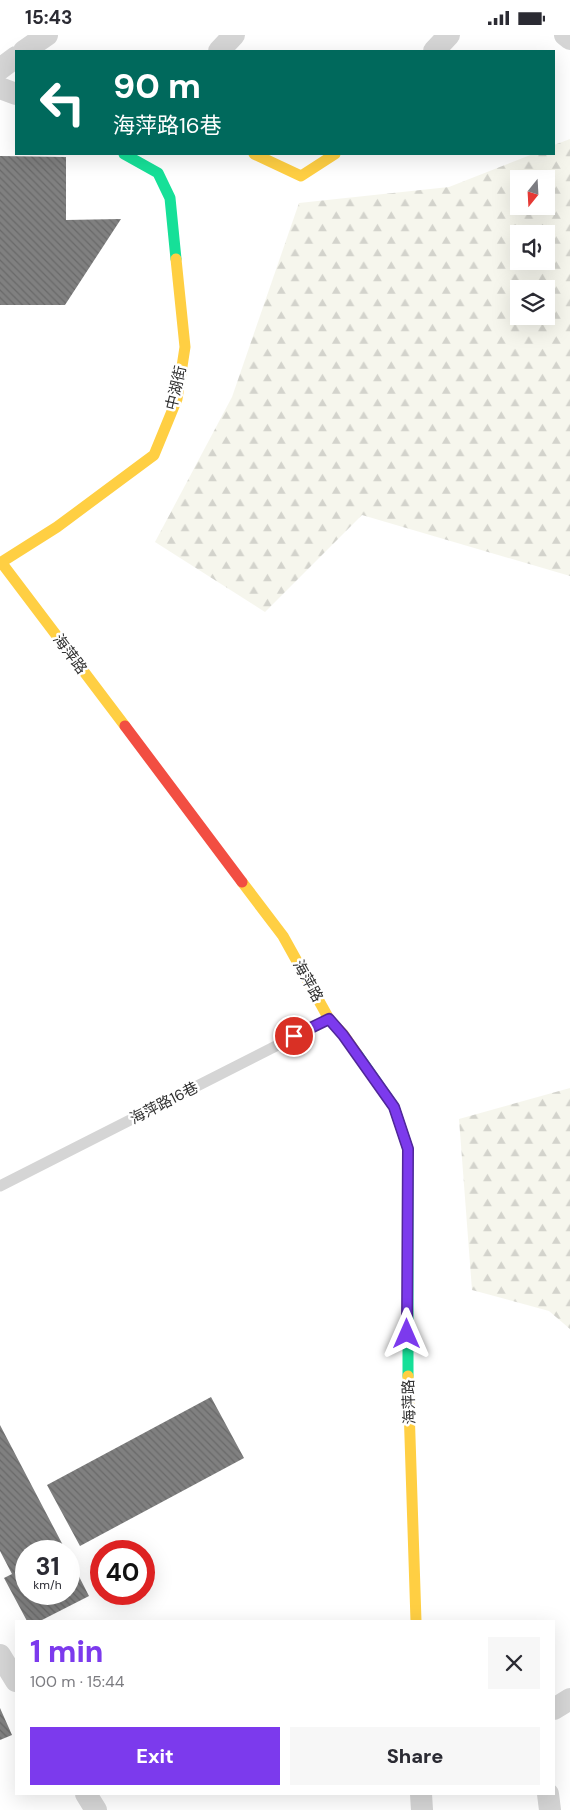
<!DOCTYPE html>
<html lang="en">
<head>
<meta charset="utf-8">
<style>
	:root { --surface:#fff; --page:#f7f7f7; --text:#2b2b33; --muted:#7c7c81; --accent:#7c3aed }
	body { margin:0; font-family:"DM Sans","Noto Sans TC",sans-serif; background:var(--page); color:var(--text); height:100vh; display:flex; flex-direction:column; font-size:19px; white-space:nowrap }
	* { box-sizing:border-box; margin:0 }
	p { font-size:16px; color:var(--muted) }
	.icon { flex:none; width:28px; height:28px; fill:none; stroke:currentColor; stroke-width:2; stroke-linecap:round; stroke-linejoin:round }
	.map { position:relative; flex:1; overflow:hidden }
	.drawer { position:absolute; left:15px; top:1585px; width:540px; height:175px; display:flex; flex-direction:column; background:var(--surface); border-radius:0px; box-shadow:0 5px 20px #0002 }
	.drawer>* { flex:none }
	.top-card { position:absolute; left:15px; top:15px; width:540px; height:105px; border-radius:0px; box-shadow:0 5px 20px #0002; background:#00695c; color:#fff; overflow:hidden }
	.needle { width:32px; rotate:198deg }
	.fabs { position:absolute; left:510px; top:135px; display:grid; gap:10px }
	.fabs a { display:grid; place-items:center; width:45px; height:45px; border-radius:0px; background:var(--surface); box-shadow:0 5px 20px #0002; font-size:25px }
	.speed { position:absolute; left:15px; top:1505px; display:flex; gap:10px; font-size:25px; font-weight:700; text-align:center }
	.speed>* { display:grid; place-content:center; width:65px; height:65px; border-radius:50%; background:var(--surface); box-shadow:0 5px 20px #0002; line-height:1 }
	.speed small { font-size:12px; font-weight:400 }
	.speed .limit { border:8px solid #d22; background:#fff; color:#111 }
	.pin { position:absolute; display:grid; place-items:center; width:42px; height:42px; color:#fff; margin:-21px; border:2px solid #fff; border-radius:50%; box-shadow:0 1px 5px #0007 }
	.me { position:absolute; width:55px; margin:-28px; rotate:0deg; stroke-linejoin:round; filter:drop-shadow(0 0 4px #0008) }
	.turn { display:flex; align-items:center; gap:18px; height:105px; padding:0 15px; font-size:22px }
	.turn .icon { width:65px; height:65px; stroke-width:2.5 }
	.turn b { display:block; font-size:35px; line-height:42px }
	.round { display:grid; place-items:center; flex:none; width:52px; height:52px; border-radius:0px; background:var(--page) }
	.head { display:flex; align-items:center; justify-content:space-between; height:85px; padding:0 15px }
	h1 { font-size:30px; font-weight:800; line-height:38px; color:var(--accent) }
	.cta { display:flex; gap:10px; margin-top:auto; padding:10px 15px }
	.cta a { flex:1; height:58px; border-radius:0px; background:var(--accent); color:#fff; font-size:20px; font-weight:800; line-height:58px; text-align:center }
	.cta a+a { background:var(--page); color:var(--text) }
	.status { display:flex; justify-content:space-between; align-items:center; height:35px; padding:0 25px; background:var(--surface); direction:ltr }
	.status svg { height:14px; fill:currentColor }
	.map>svg:first-child { display:block }
	.forest { fill:url(#forest-firs); fill-rule:evenodd }
	.building { fill:url(#building-back-hatch) }
	.lines { fill:none; stroke-linecap:round; stroke-linejoin:round }
	.lane { stroke:#d5d5d5; stroke-width:11 }
	.street { stroke:#d5d5d5; stroke-width:22 }
	.fast { stroke:#16e098; stroke-width:11 }
	.slow { stroke:#ffcf43; stroke-width:11 }
	.jam { stroke:#f24e42; stroke-width:11 }
	.route-casing { stroke:#51269a; stroke-width:12 }
	.route { stroke:#7c3aed; stroke-width:9 }
	.labels { text-anchor:middle; stroke-width:5; stroke-linejoin:round; paint-order:stroke }
	.street-label { font-size:15px; fill:#313131; stroke:#fff }
</style>
</head>
<body>
<div class="status"><b>15:43</b><svg viewBox="0 0 49 12"><path d="M0 12V9h3v3zM5 12V6h3v6zM10 12V3h3v9zM15 12V0h3v12zM26 1h20v11H26zM47 4h2v5h-2z"/></svg></div>
<div class="map">
<svg width="570" height="1775" viewBox="0 0 570 1775">
	<defs>
		<pattern id="forest-firs" width="22" height="20" patternUnits="userSpaceOnUse" patternTransform="scale(1.25)"><rect width="22" height="20" fill="#f6f6ed"/><path d="M5 1l3.5 6h-7zM16 11l3.5 6h-7z" fill="#d3d3cc"/></pattern>
		<pattern id="building-back-hatch" width="6" height="6" patternUnits="userSpaceOnUse" patternTransform="scale(1.25)"><rect width="6" height="6" fill="#808080"/><path d="M-1 5l2 2M0 0l6 6M5-1l2 2" fill="none" stroke="#696969"/></pattern>
	</defs>
	<rect width="100%" height="100%" fill="#fff"/>
	<!-- forest -->
	<path class="forest" d="M570,104V541L362,480L265,577L155,507L232,362L299,168L449,152L533,119H554V110ZM519,144H546V171H519ZM519,199H546V226H519ZM519,254H546V281H519Z
		M570,1053V1294L549,1276L472,1255L459,1084Z"/>
	<!-- building -->
	<path class="building" d="M0,121L66,122V185L121,184L65,270H0Z
		M211,1362L244,1423L80,1511L47,1450Z
		M0,1390L66,1516H26V1559H69V1522L89,1561L40,1586H27L4,1543L12,1539L0,1516Z
		M0,1673L12,1700L0,1705Z"/>
	<g class="lines">
		<!-- lane -->
		<path class="lane" d="M0,1151L329,984"/>
		<!-- street -->
		<path class="street" d="M565,0L570,4
			M24,16L47,0
			M219,16L234,0
			M434,16L449,0
			M0,34L16,22
			M0,53L16,59
			M0,1620L16,1646
			M554,1674L570,1664
			M86,1759L96,1775
			M421,1759L422,1775
			M548,1759L550,1775"/>
		<!-- fast -->
		<path class="fast" d="M124,119L158,138L170,163L176,224
			M357,1019L394,1072L408,1114V1341"/>
		<!-- slow -->
		<path class="slow" d="M254,119L301,141L335,119
			M1,527L125,691
			M0,528L57,492L154,420L177,364L185,312L176,224
			M242,847L283,901L329,984L343,999L357,1019
			M408,1341L416,1586"/>
		<!-- jam -->
		<path class="jam" d="M125,691L242,847"/>
	</g>
	<g class="lines">
		<!-- route casing -->
		<g class="route-casing">
			<path id="route" d="M294,1001L329,984L343,1000L394,1072L408,1114L407,1299"/>
		</g>
		<!-- route -->
		<use href="#route" class="route"/>
	</g>
	<g class="labels">
		<!-- street labels -->
		<g class="street-label">
			<text transform="translate(176 353) rotate(-77)" y="5">中湖街</text>
			<text transform="translate(70 619) rotate(53)" y="5">海萍路</text>
			<text transform="translate(308 946) rotate(61)" y="5">海萍路</text>
			<text transform="translate(164 1068) rotate(-27)" y="5">海萍路16巷</text>
			<text transform="translate(409 1367) rotate(-92)" y="5">海萍路</text>
		</g>
	</g>
</svg>
<div class="fabs">
<a><svg class="needle" viewBox="-14 -14 28 28"><path d="M0-13l5 13h-10z" fill="#e53935"/><path d="M0 13l5-13h-10z" fill="#7c7c81"/></svg></a>
<a><svg class="icon" aria-label="sound" viewBox="0 0 24 24"><path d="M4 9h4l5-4v14l-5-4H4zM17 9q2 3 0 6"/></svg></a>
<a><svg class="icon" aria-label="layers" viewBox="0 0 24 24"><path d="M12 4l9 5-9 5-9-5zM3 14l9 5 9-5"/></svg></a>
</div>
<div class="speed"><div>31<small>km/h</small></div><div class="limit">40</div></div>
<div class="pin" style="left:294px;top:1001px;background:#d93025"><svg class="icon" aria-label="arrive" viewBox="0 0 24 24"><path d="M6 21V4h12l-3 4 3 4H6"/></svg></div>
<svg class="me" style="left:407px;top:1299px" viewBox="-20 -20 40 40"><path d="M0-17L14 15 0 8-14 15z" fill="#7c3aed" stroke="#fff" stroke-width="4"/></svg>
<div class="top-card">
<div class="turn"><svg class="icon" aria-label="left" viewBox="0 0 24 24"><path d="M17 20v-9H6M10 6l-5 5 5 5"/></svg><div><b>90 m</b>海萍路16巷</div></div>
</div>
<section class="drawer">
<div class="head"><div><h1>1 min</h1><p>100 m · 15:44</p></div><a class="round"><svg class="icon" aria-label="close" viewBox="0 0 24 24"><path d="M6 6l12 12M18 6L6 18"/></svg></a></div>
<div class="cta"><a>Exit</a><a>Share</a></div>
</section>
</div>
</body>
</html>
